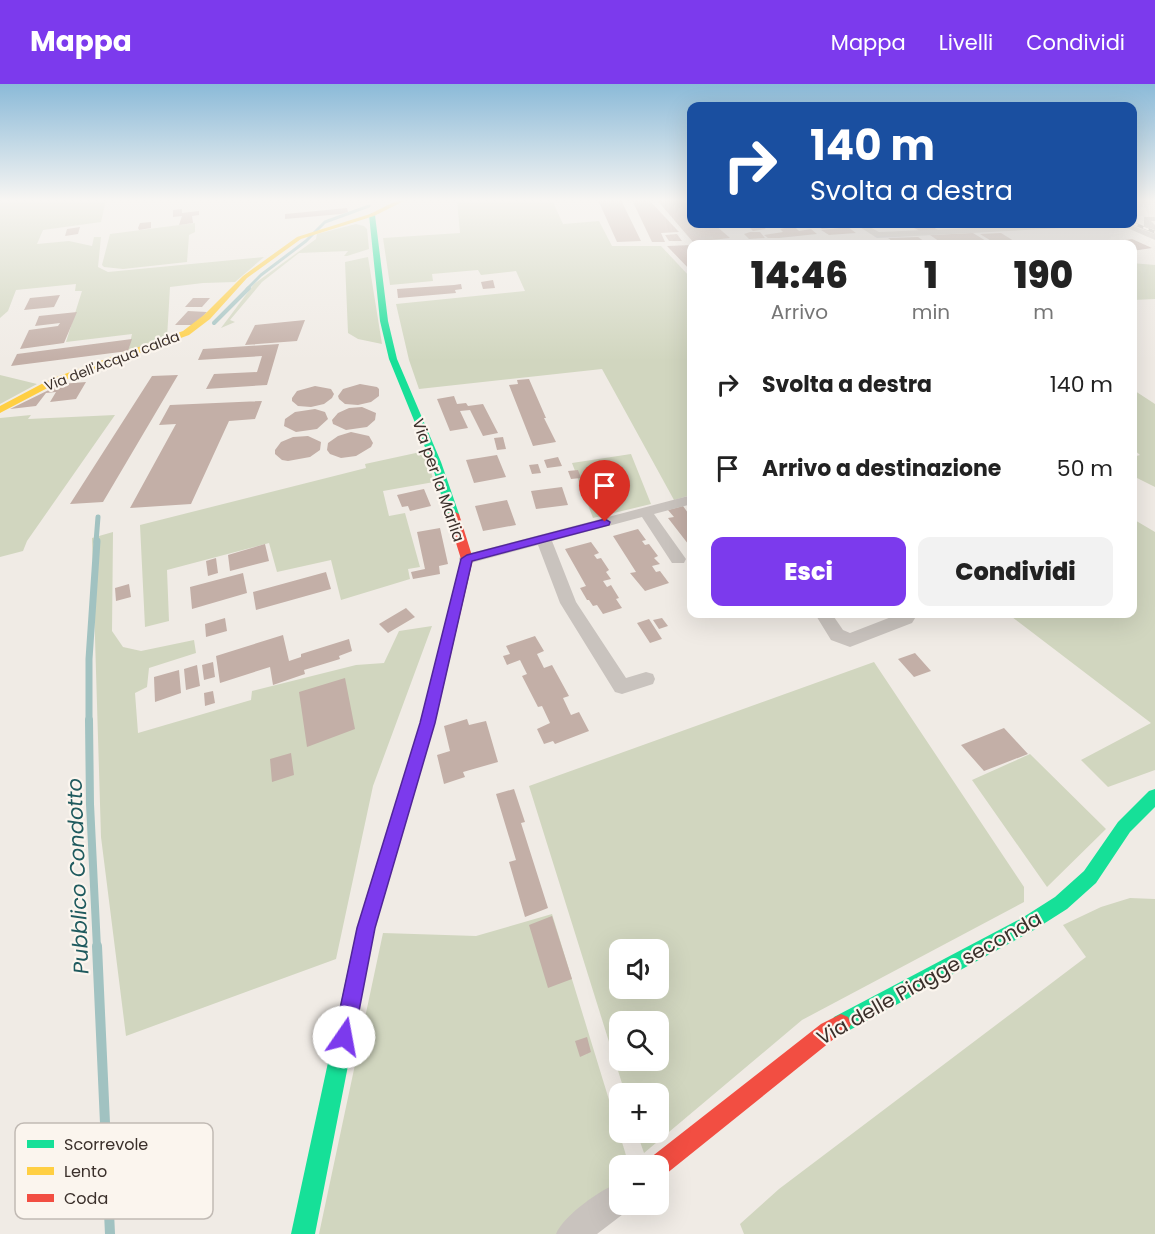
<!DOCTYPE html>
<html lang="it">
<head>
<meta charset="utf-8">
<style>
	:root { --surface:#fff; --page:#f2f2f2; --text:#222; --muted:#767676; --accent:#7c3aed }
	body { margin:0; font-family:Poppins,sans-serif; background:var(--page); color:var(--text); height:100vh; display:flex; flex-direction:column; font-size:22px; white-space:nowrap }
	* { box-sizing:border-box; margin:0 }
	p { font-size:20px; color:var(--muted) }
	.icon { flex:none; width:33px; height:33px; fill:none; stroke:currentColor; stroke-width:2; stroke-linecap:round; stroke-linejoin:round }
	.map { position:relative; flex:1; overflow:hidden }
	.side { position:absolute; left:687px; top:156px; width:450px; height:378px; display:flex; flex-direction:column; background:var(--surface); border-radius:12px; box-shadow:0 6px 24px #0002 }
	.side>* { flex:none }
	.banner { position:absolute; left:687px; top:18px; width:450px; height:126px; border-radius:12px; box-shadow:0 6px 24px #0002; background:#1a4fa0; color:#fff; overflow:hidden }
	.buttons { position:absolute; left:609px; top:855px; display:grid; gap:12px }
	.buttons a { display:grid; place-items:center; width:60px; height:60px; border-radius:12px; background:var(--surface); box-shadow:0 6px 24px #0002; font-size:30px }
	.pin { position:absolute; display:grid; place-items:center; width:51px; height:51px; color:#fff; margin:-62px -26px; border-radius:50% 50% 50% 0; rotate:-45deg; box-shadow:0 0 6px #0007 }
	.pin .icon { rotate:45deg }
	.me { position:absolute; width:66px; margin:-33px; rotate:12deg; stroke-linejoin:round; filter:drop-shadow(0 0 4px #0008) }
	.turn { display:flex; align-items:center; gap:21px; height:126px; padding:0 24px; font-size:27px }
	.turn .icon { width:78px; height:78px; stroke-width:2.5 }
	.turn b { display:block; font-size:42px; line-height:51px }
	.eta { display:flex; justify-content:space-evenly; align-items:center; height:102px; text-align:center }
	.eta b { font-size:36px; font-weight:800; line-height:42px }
	.cta { display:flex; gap:12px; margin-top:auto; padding:12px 24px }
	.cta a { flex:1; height:69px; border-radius:12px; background:var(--accent); color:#fff; font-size:24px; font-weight:800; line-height:69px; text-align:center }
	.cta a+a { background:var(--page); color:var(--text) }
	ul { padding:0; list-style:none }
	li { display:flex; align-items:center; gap:18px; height:84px; padding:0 24px }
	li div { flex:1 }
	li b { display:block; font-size:22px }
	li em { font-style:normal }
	header { display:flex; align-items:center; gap:36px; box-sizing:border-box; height:84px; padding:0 30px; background:var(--accent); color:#fff }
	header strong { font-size:28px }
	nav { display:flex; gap:33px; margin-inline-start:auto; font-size:21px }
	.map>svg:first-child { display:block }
	.green { fill:#d1d6bf; fill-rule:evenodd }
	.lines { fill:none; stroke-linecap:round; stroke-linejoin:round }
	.stream-far5 { stroke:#a1c2c1; stroke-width:3 }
	.stream-far4 { stroke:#a1c2c1; stroke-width:4 }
	.stream-far3 { stroke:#a1c2c1; stroke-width:5 }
	.stream-far2 { stroke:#a1c2c1; stroke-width:7 }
	.stream-far1 { stroke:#a1c2c1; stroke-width:8 }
	.stream { stroke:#a1c2c1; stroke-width:10 }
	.building { fill:#c3afa7 }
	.street { fill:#c9c3be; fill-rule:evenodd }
	.fast { fill:#16e098; fill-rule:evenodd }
	.slow { fill:#ffcf43; fill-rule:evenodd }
	.jam { fill:#f24e42; fill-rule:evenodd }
	.rail-casing { stroke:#b1aca8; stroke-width:3 }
	.rail { stroke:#fbf5ee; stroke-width:2; stroke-dasharray:6; stroke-linecap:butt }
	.route { fill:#7c3aed; stroke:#51269a; stroke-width:1.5 }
	.labels { text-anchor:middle; stroke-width:4.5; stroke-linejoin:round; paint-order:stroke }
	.far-street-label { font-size:14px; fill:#3b302b; stroke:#fbf5ee }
	.street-label { font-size:16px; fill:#3b302b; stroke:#fbf5ee }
	.near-street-label { font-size:20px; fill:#3b302b; stroke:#fbf5ee }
	.near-water-label { font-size:21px; font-style:italic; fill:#1f5a5e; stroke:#fbf5ee }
	.key { fill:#fbf5ee; stroke:#c1bab4; stroke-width:1.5 }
	.key-label { font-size:16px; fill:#3b302b }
</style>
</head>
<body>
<header>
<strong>Mappa</strong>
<nav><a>Mappa</a><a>Livelli</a><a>Condividi</a></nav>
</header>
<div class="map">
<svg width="1155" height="1150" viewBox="0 0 1155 1150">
	<rect width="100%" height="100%" fill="#f0ebe5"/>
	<!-- green -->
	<path class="green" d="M0,116H106L101,138L43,146L37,160L69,157L92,162L94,153H101L98,183L108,188L264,173L235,198L203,199L170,203L167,254L128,268L132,250L66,258L82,207H75L76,200L16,206L8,227L0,234Z
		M457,116H552L563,140L599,137L612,162H661L691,194V411L674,416L602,285L419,305L409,276L396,220L525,207L516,187L481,191L478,186L432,190L433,197L390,201L383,154L460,149Z
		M195,139V148L189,151L187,178L123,185L104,183L102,181L110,150Z
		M356,140L364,142L367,145L369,165L347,172H344L348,167L299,169L262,198L230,236L235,238L221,244L254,200L316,155L317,150Z
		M368,173L382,260L358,255L348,249L345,178Z
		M1132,179L1155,181V215L1133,216Z
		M0,291L37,300L0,320Z
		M1132,305L1155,320V403L1133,392V373L1140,371L1133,365Z
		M31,331L28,335L115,331L27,457L23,467L0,473V334Z
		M425,367L434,398L383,407L389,432L405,429L420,483L408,485L410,495L341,516L331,476L277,488L269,459L167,486L169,537L145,543L140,441L366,384L365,380Z
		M631,370L651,420L593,434L572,379Z
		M1133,435L1155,448V686L1108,703L1081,676L1151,639L1008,530H1132Z
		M113,448L112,547L123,563L141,567L194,556L196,569L149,584L147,603L135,609L138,649L251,616L252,607L356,581L384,579L399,547L432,542L373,702L336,875L126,952L101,753L92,454Z
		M874,578L1024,803V818L802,936L644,1069L637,1049L658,1048V1010L625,1009L529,702ZM620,866H658V904H620ZM620,938H658V976H620Z
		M1030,670L1106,745L1047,803L972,696Z
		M1130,814L1155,815V1150H744L740,1140L779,1105L1086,873L1063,841L1101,823Z
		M552,830L629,1081L620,1082L619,1100L558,1150H319L383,849L476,852Z"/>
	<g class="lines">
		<!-- stream-far5 -->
		<path class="stream-far5" d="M247,205L261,191L306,157L325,138L369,122"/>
		<!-- stream-far4 -->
		<path class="stream-far4" d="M214,239L249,204"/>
		<!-- stream-far3 -->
		<path class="stream-far3" d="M96,458L98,433"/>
		<!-- stream-far2 -->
		<path class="stream-far2" d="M89,637V575L97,457"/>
		<!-- stream-far1 -->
		<path class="stream-far1" d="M89,636L90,720L97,864"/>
		<!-- stream -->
		<path class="stream" d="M97,862L110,1150"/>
	</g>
	<!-- building -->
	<path class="building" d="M598,116H621L641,157L617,158Z
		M632,116H649L679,148L661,149L665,158H652Z
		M657,116H683L685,119H692V140H714L730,154L693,158Z
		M347,124L348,128L341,130L285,135V130Z
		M182,125V129L199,127V131L192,132L193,139L179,141L182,132L173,133V126Z
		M151,138V144L139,146L138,144L140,139Z
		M751,140H771V141L762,142L766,145L753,147L750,144L755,143Z
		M815,140H845L849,142L822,145Z
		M906,140H928L938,146L920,147Z
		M939,140H976L979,142L945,144Z
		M794,142L799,147L811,145L817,150L779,154H768L764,151L783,148L780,145Z
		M80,143L78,150L65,152L67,145Z
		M848,143L856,149L829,151L821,146Z
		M750,148H760L765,154L749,155L744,150Z
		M973,149L991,160H943L930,151Z
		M1001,149L1019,160H996L980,150Z
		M677,150L682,157H669L665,151Z
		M918,153L928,160H896L888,154Z
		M1132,155L1152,164L1132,167V160H1117L1111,158Z
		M692,161V188L667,162Z
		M493,196L495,204L483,205L481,198Z
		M454,201L461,200L462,205L455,206L456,209L398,214L397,205Z
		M60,211L54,223L24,226L30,214Z
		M193,214H210L202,223H185Z
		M188,227L207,228L195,241H175Z
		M77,228L64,259L20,265L29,246L58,242L60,239L35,242L39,232Z
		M305,236L297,257L245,261L255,241Z
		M132,255L128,267L11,282L17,270Z
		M279,260L267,301L206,305L214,290L257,288L262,272L198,276L203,265Z
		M178,291L103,418L70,420L152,292Z
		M529,295L546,334H544L556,358L533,362L509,301L518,300L517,296Z
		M86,298L76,315L50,318L56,308L46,309L36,322L10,325L61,300Z
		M360,300L377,303L379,305V312L371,318L358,321L345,320L339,315L338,312L343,305Z
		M315,302L331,305L334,310L332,314L324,320L311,323L298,322L292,317V314L297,307Z
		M454,312L457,320L466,319L468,322L483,320L498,349L483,352L470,326L460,327L468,344L450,347L437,315Z
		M262,317L255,335L229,337L191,420L130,424L176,340L159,341L170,321Z
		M362,323L376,329L375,336L367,343L346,346L333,340L332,336L338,329L349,324Z
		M315,325L325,328L328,335L317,345L296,348L284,342L285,335L295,328Z
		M351,348L369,352L373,359L371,363L356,372L341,374L330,370L327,366L328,359L338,352Z
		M308,352L321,358L320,366L310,373L288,377L282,376L275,370V366L281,358L293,353Z
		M503,353L506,365L497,366L494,354Z
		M497,371L506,393L474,399L466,376Z
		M558,373L562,382L547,384L544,376Z
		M538,380L541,389L532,390L529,381Z
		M578,386L581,394L571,395L568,387Z
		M562,403L568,421L536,425L531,407Z
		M424,405L431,422L410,427L408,422L402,423L397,411Z
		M507,416L516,441L483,447L475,422Z
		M683,422L688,429L692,428V465L668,434L674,433L668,426Z
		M440,444L448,480L439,482L440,490L413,495L411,488L425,485L417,448Z
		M638,445L646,456L642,457L645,461L649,460L658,472L654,474L660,480L652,482L656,488L660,487L669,499L645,507L630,489L636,488L613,452Z
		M591,458L599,469L594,471L597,475L601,474L609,486L606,488L611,495L603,497L607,503L611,501L619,514L616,515L622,524L603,530L597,521L593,522L589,516H587L580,504L586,502L565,465Z
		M265,460L269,477L230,487L228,471Z
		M216,474L218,489L208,492L206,477Z
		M326,488L331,505L256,526L253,508Z
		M243,489L247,509L192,525L190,503Z
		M129,500L131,513L116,517L115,504Z
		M406,524L415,533L388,549L379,540Z
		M225,534L227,547L206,553L205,540Z
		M662,534L668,542L659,545L653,536Z
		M649,535L662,555L650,559L637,539Z
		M283,551L289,577L301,573V570L349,555L352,567L339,572L340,575L304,586L305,590L273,601L270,583L220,599L216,572Z
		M535,552L544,567L537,570L544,584L552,581L569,612L563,614L571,631L579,628L589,647L555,660L553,657L544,660L537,645L550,639L542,622L538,623L522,592L527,590L520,576L507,581L503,572L510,570L506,562Z
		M915,569L931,587L914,593L898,575Z
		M213,578L215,593L204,596L202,581Z
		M197,581L200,602L186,606L184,585Z
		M179,586L181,609L155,618L154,593Z
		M345,594L355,645L307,663L299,608Z
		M213,607L215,619L205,622L204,609Z
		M467,635L469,641L486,637L498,678L463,688L465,693L444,700L437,671L450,667L444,642Z
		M1004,644L1028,670L984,687L961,661Z
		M291,669L294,691L272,698L270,675Z
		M514,705L525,738L521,739L548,824L525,833L509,778L516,776L496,710Z
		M552,832L572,895L548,904L529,841Z
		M587,953L591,968L580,973L575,957Z"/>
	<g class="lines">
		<!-- street -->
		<path class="street" d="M1144,133H1155V137H1151L1155,141V146L1144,142Z
			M855,140H864L879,148L1061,140H1105L1101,142L877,154Z
			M1118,140H1128L1155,150V156Z
			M692,411V420L654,430L686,475L684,479H672L642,433L552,457L576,518L626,594L646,588L653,590L655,595L653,600L622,610L615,608L560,519L538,461L467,480L461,479L459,475L461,471L467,470Z
			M815,530H832L843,546L850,549L899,530L917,531L912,539L850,563L831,556Z
			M620,1098V1120H632L631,1124L597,1150H556C564,1131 600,1106 620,1098Z"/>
		<!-- fast -->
		<path class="fast" d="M372,129L375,131L388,237L397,275L441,378L459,430L457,432L453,433L447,430L431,378L389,275L380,237L369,131Z
			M1155,705V723L1130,748L1096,799L1067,825L1034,846L848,947L841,950L834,947L831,940L834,933L1022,834L1055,813L1084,787L1118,738L1149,707Z
			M374,808L380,811L383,817L375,844L315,1150H291L357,844L368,811Z"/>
		<!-- slow -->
		<path class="slow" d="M398,116H406L374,132L301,155L247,194L210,235L189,251L57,299L0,329V322L51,295L183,247L204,231L243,192L297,153L370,130Z"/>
		<!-- jam -->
		<path class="jam" d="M453,427L459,430L473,475L435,639L383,817L380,823L374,826L368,823L365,817L421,639L461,475L447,430Z
			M841,930L848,933L851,940L848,947L835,954L666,1090L658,1093V1082H647L650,1074L821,940Z"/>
		<!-- rail casing -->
		<g class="rail-casing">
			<path id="rail" d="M1132,139L1155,148"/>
		</g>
		<!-- rail -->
		<use href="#rail" class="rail"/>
	</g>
	<!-- sky -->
	<linearGradient id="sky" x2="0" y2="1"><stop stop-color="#8bbad8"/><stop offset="0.42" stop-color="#f8f6f3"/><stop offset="1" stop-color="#f8f6f3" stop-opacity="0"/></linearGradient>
	<rect width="1155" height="277" fill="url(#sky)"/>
	<!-- route -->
	<path class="route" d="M605,435L610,438L609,441L472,477L435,639L375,844L354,953L351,960L344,963L337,960L334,953L357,844L420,639L461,475L467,471Z"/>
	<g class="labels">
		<!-- far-street labels -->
		<g class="far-street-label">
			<text transform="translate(112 277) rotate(-21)" y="5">Via dell'Acqua calda</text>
		</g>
		<!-- street labels -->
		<g class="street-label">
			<text transform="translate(439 396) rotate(71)" y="6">Via per la Marlia</text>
		</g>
		<!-- near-street labels -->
		<g class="near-street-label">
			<text transform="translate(929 894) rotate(-29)" y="7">Via delle Piagge seconda</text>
		</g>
		<!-- near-water labels -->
		<g class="near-water-label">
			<text transform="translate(78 792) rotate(-92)" y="7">Pubblico Condotto</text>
		</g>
	</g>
	<!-- legend -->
	<rect x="15" y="1039" width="198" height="96" rx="9" class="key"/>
	<rect x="27" y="1056" width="27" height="8" fill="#16e098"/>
	<rect x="27" y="1083" width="27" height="8" fill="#ffcf43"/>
	<rect x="27" y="1110" width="27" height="8" fill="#f24e42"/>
	<g class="key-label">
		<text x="64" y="1066">Scorrevole</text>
		<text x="64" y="1093">Lento</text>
		<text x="64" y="1120">Coda</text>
	</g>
</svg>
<div class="buttons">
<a><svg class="icon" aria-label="sound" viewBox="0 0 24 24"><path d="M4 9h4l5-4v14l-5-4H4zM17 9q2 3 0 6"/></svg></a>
<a><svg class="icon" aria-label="search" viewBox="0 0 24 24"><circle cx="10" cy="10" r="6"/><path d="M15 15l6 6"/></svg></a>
<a>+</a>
<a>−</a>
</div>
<div class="pin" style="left:605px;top:438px;background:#d93025"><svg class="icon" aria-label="arrive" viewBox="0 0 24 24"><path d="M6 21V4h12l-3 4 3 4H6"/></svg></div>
<svg class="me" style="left:344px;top:953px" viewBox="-20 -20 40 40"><circle r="19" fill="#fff"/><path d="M0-13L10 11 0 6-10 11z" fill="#7c3aed"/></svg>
<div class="banner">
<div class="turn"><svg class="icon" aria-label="right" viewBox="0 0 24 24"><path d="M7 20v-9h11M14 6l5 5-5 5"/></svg><div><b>140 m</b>Svolta a destra</div></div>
</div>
<section class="side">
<div class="eta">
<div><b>14:46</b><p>Arrivo</p></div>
<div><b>1</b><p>min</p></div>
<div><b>190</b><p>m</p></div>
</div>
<ul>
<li><svg class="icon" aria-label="right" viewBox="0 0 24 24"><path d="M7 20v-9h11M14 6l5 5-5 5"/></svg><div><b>Svolta a destra</b></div><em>140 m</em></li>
<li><svg class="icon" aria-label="arrive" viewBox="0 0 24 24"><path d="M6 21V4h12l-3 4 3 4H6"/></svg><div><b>Arrivo a destinazione</b></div><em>50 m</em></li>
</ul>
<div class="cta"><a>Esci</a><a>Condividi</a></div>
</section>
</div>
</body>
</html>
